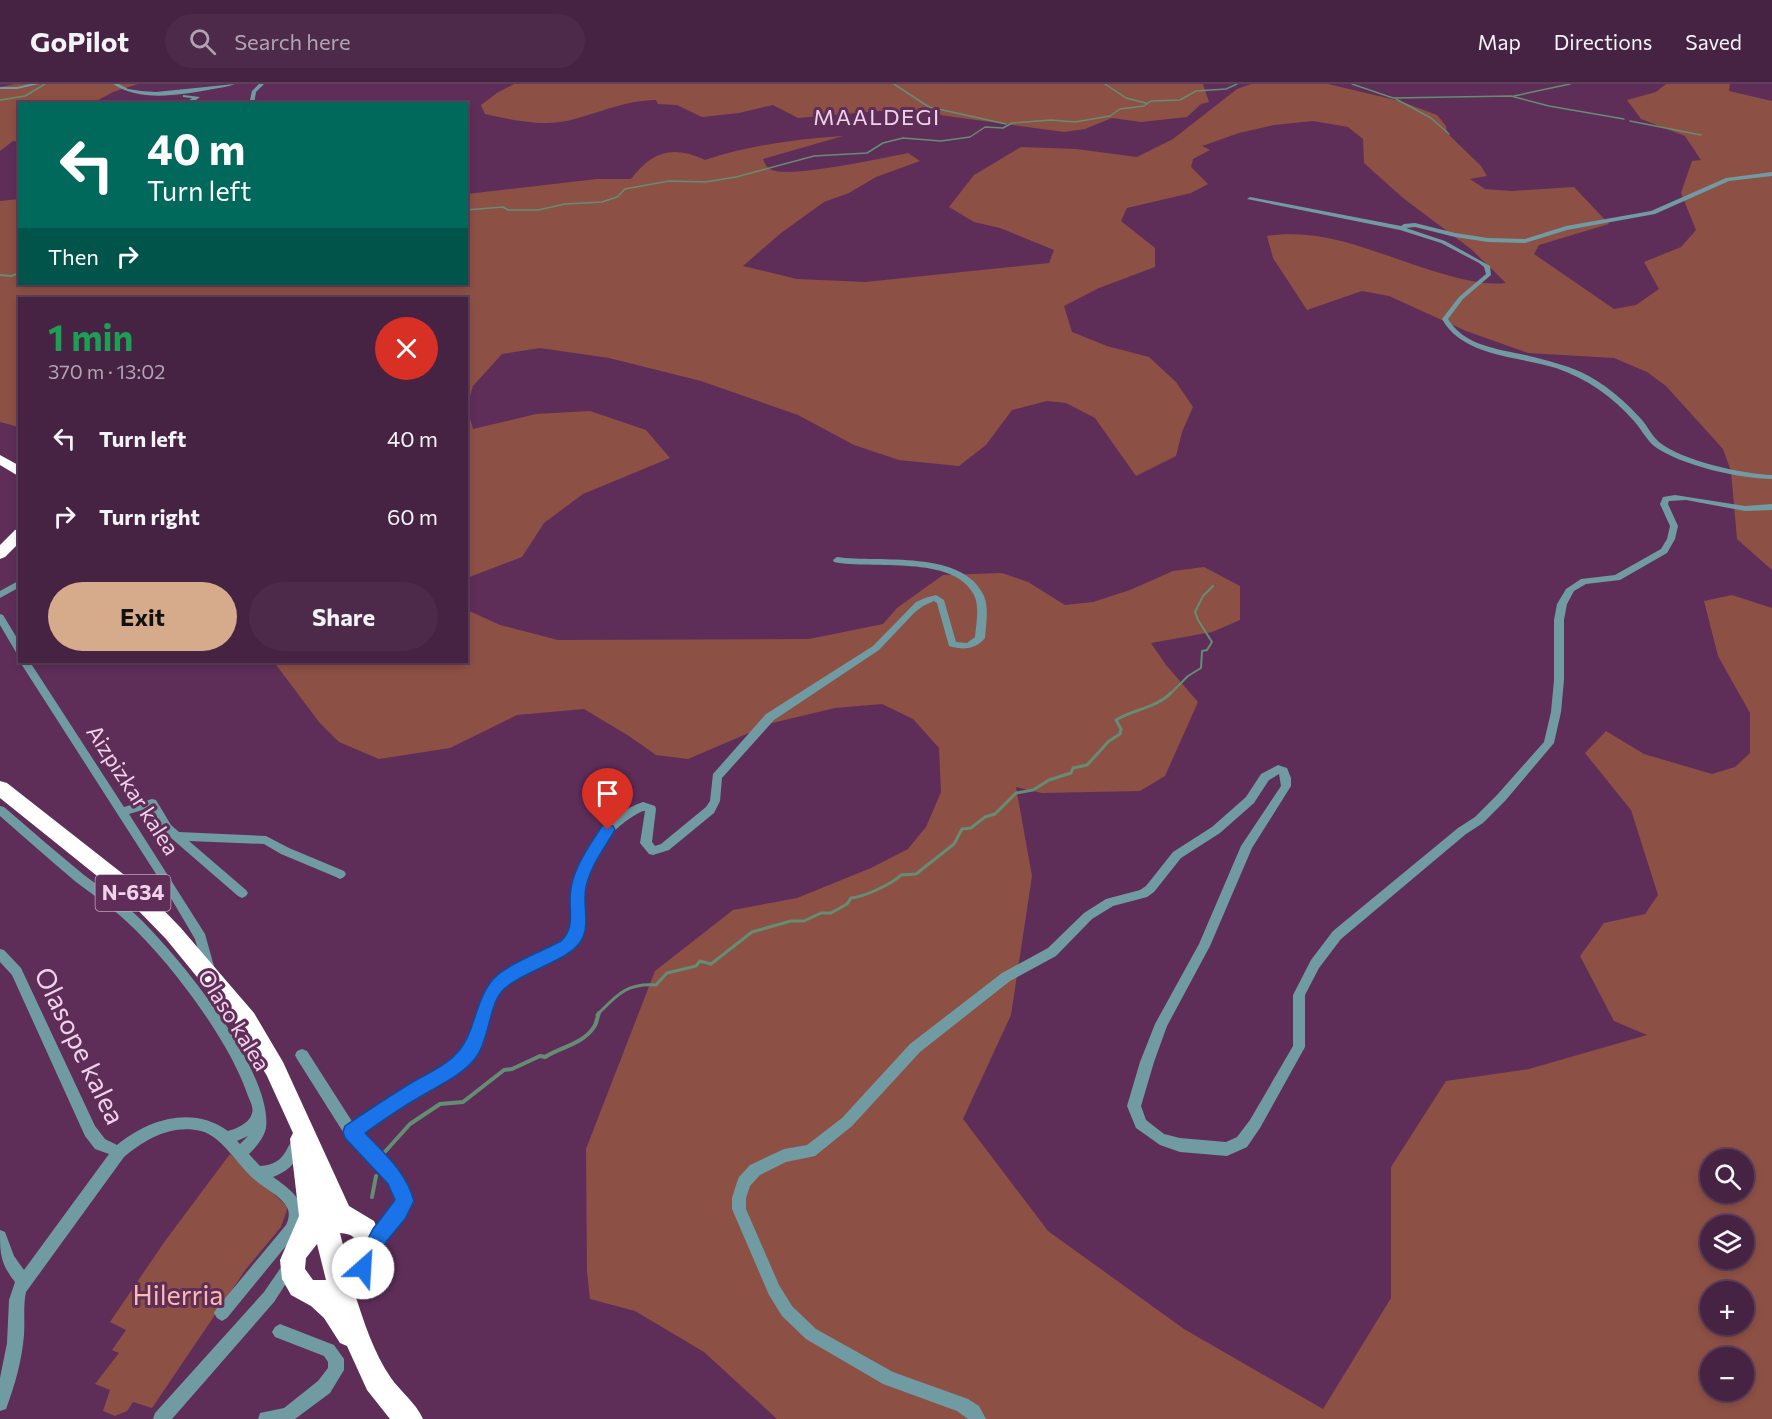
<!DOCTYPE html>
<html lang="en">
<head>
<meta charset="utf-8">
<style>
	:root { --surface:#462243; --page:#4d2a4a; --text:#f1f3f6; --muted:#b0a4b2; --line:#5e3f5c; --accent:#d6ab8b }
	body { margin:0; font-family:Commissioner,sans-serif; background:var(--page); color:var(--text); height:100vh; display:flex; flex-direction:column; font-size:22px; white-space:nowrap }
	* { box-sizing:border-box; margin:0 }
	p { font-size:20px; color:var(--muted) }
	.icon { flex:none; width:33px; height:33px; fill:none; stroke:currentColor; stroke-width:2; stroke-linecap:round; stroke-linejoin:round }
	.map { position:relative; flex:1; overflow:hidden }
	.sheet { position:absolute; left:18px; top:213px; width:450px; height:366px; display:flex; flex-direction:column; background:var(--surface); border-radius:0px; box-shadow:0 3px 9px #0003,0 0 0 2px var(--line) }
	.sheet>* { flex:none }
	.hud { position:absolute; left:18px; top:18px; width:450px; height:183px; border-radius:0px; box-shadow:0 3px 9px #0003,0 0 0 2px var(--line); background:#00695c; color:#fff; overflow:hidden }
	.controls { position:absolute; left:1700px; top:1065px; display:grid; gap:12px }
	.controls a { display:grid; place-items:center; width:54px; height:54px; border-radius:50%; background:var(--surface); box-shadow:0 3px 9px #0003,0 0 0 2px var(--line); font-size:30px }
	.pin { position:absolute; display:grid; place-items:center; width:51px; height:51px; color:#fff; margin:-62px -26px; border-radius:50% 50% 50% 0; rotate:-45deg; box-shadow:0 0 6px #0007 }
	.pin .icon { rotate:45deg }
	.me { position:absolute; width:66px; margin:-33px; rotate:26deg; stroke-linejoin:round; filter:drop-shadow(0 0 4px #0008) }
	.turn { display:flex; align-items:center; gap:21px; height:126px; padding:0 30px; font-size:27px }
	.turn .icon { width:78px; height:78px; stroke-width:2.5 }
	.turn b { display:block; font-size:42px; line-height:51px }
	.then { display:flex; align-items:center; height:57px; padding:0 30px; background:#0003; gap:12px; font-size:22px }
	.round { display:grid; place-items:center; flex:none; width:63px; height:63px; border-radius:32px; background:var(--page) }
	.summary { display:flex; align-items:center; justify-content:space-between; height:102px; padding:0 30px }
	h1 { font-size:36px; font-weight:700; line-height:45px; color:#1e9e55 }
	.button { display:flex; gap:12px; margin-top:auto; padding:12px 30px }
	.button a { flex:1; height:69px; border-radius:36px; background:var(--accent); color:#111; font-size:24px; font-weight:700; line-height:69px; text-align:center }
	.button a+a { background:var(--page); color:var(--text) }
	ul { padding:0; list-style:none }
	li { display:flex; align-items:center; gap:18px; height:78px; padding:0 30px }
	li div { flex:1 }
	li b { display:block; font-size:22px }
	li em { font-style:normal }
	header { display:flex; align-items:center; gap:36px; box-sizing:border-box; height:84px; padding:0 30px; background:var(--surface); border-bottom:2px solid var(--line) }
	header strong { font-size:28px }
	nav { display:flex; gap:33px; margin-inline-start:auto; font-size:21px }
	.search { width:420px; height:54px; background:var(--page); display:flex; align-items:center; gap:15px; box-sizing:border-box; padding:0 21px; border-radius:33px; color:var(--muted); font-size:22px }
	.map>svg:first-child { display:block }
	.green { fill:#8d5045; fill-rule:evenodd }
	.lines { fill:none; stroke-linecap:round; stroke-linejoin:round }
	.stream-far3 { stroke:#648e73; stroke-width:1.5 }
	.stream-far2 { stroke:#648e73; stroke-width:2 }
	.stream-far1 { stroke:#648e73; stroke-width:3 }
	.stream { stroke:#648e73; stroke-width:4 }
	.minor { fill:#709ba3; fill-rule:evenodd }
	.highway { fill:#fff; fill-rule:evenodd }
	.route { fill:#1a73e8; stroke:#114b97; stroke-width:1.5 }
	.labels { text-anchor:middle; stroke-width:6; stroke-linejoin:round; paint-order:stroke }
	.shield { fill:#5e2e59; stroke:#c4a1bf; stroke-width:1.5 }
	.shield-label { font-size:21px; font-weight:bold; fill:#f0d2eb }
	.far-quarter-label { font-size:22px; letter-spacing:1.5px; fill:#f0d2eb; stroke:#5e2e59 }
	.street-label { font-size:22px; fill:#f0d2eb; stroke:#5e2e59 }
	.near-street-label { font-size:27px; fill:#f0d2eb; stroke:#5e2e59 }
	.near-park-label { font-size:27px; fill:#fdb9ac; stroke:#5e2e59 }
</style>
</head>
<body>
<header>
<strong>GoPilot</strong>
<div class="search"><svg class="icon" aria-label="search" viewBox="0 0 24 24"><circle cx="10" cy="10" r="6"/><path d="M15 15l6 6"/></svg>Search here</div>
<nav><a>Map</a><a>Directions</a><a>Saved</a></nav>
</header>
<div class="map">
<svg width="1772" height="1335" viewBox="0 0 1772 1335">
	<rect width="100%" height="100%" fill="#5e2e59"/>
	<!-- green -->
	<path class="green" d="M15,0H138L113,8L93,19L20,20L19,57H13L0,67V3Z
		M514,0H1203L1209,18L1201,20L1187,33L1141,38L1112,34L1085,45L1064,48L925,29L880,27L798,34L773,21L739,29L702,33L677,21L658,20L656,16C625,17 607,26 578,34C548,44 515,37 485,30L481,21L497,9Z
		M1251,0H1328L1400,17L1437,31L1446,42L1447,49L1481,82L1487,92L1470,95L1485,105L1512,107L1574,103L1609,140L1539,161L1534,170L1614,225L1636,221L1659,205L1644,178L1681,163L1696,146L1681,109L1692,77L1701,76L1685,52L1641,35L1627,16L1656,8L1666,0H1730L1729,7L1772,17V486L1737,455L1731,387L1723,365L1666,302L1647,288L1614,274L1528,269L1466,247L1389,212L1362,207L1307,226L1273,174L1267,152C1332,142 1386,175 1447,191C1468,197 1485,201 1506,199L1471,165L1403,114L1364,79L1363,55L1348,43L1313,37L1274,41L1239,49L1202,62L1210,66L1193,75L1191,83L1208,100L1191,109L1127,124L1121,137L1155,164V183L1099,204L1064,222L1072,248L1107,262L1149,273L1176,298L1193,323L1182,348L1176,372L1136,392L1095,334L1066,319L1047,317L1012,326L986,361L959,382L899,376L854,361L798,331L701,297L609,274L540,264L502,270L473,302L467,323L473,345L536,330L590,327L646,346L670,374L583,410L544,439L522,473L467,494L466,214H20L19,343L0,338V117L19,115L20,200H466L467,110L597,95H631C652,67 673,61 705,76C751,61 795,55 843,52L763,75C765,80 767,84 772,86C791,94 883,74 908,69L920,77L876,93L849,109L824,118L781,149L743,182L797,195L865,198L1049,179L1054,166L1000,144L974,138L949,123L974,91L1021,63L1076,65L1137,73L1173,55L1237,5Z
		M1204,483L1240,502V536L1212,548L1151,559L1166,581L1198,618L1165,692L1140,707L1042,709L1016,703L1032,792L1011,931L963,1035L1048,1147L1184,1245L1323,1325L1391,1214V1083L1446,997L1529,985L1647,951L1614,937L1580,872L1604,839L1645,830L1658,811L1631,726L1585,669L1606,647L1644,670L1712,690L1735,683L1750,669V629L1718,572L1704,517L1732,511L1772,524V1335H777L704,1268L635,1227L590,1215L587,1188L586,1065L655,887L733,826L797,814L871,784L908,765L926,743L941,708L939,664L913,635L882,620L835,624L772,639L688,675L656,671L629,652L584,625L517,631L450,664L379,675L339,658L319,638L274,578H466L467,526L500,541L558,556L809,555L883,540L897,524L943,491L1002,489L1028,498L1065,521L1093,518L1130,506L1173,487ZM1710,1076H1743V1108H1710ZM1710,1142H1743V1174H1710ZM1710,1208H1743V1240H1710ZM1710,1274H1743V1306H1710Z
		M230,1070L288,1123L281,1143L246,1185L152,1324L133,1318L127,1327L115,1332L103,1327L110,1306L95,1300L119,1269L112,1266L126,1246L110,1238L165,1157Z"/>
	<g class="lines">
		<!-- stream-far3 -->
		<path class="stream-far3" d="M894,0L929,23L1006,40
			M1105,0L1126,14L1146,19
			M1352,0L1393,14L1511,12L1549,22L1624,35
			M1514,12L1570,0
			M1396,15L1431,34L1449,50
			M0,16L25,12L45,0
			M1630,37L1701,51
			M466,126L503,123L508,126H538L565,120L602,118L617,113L625,105L669,97L705,98L736,93L814,72L867,69L883,59L903,54L941,57L970,53L985,43L1003,44L1012,39L1051,36L1075,38L1110,32L1120,25L1144,22L1151,17L1180,16L1196,7L1226,5L1237,0"/>
		<!-- stream-far2 -->
		<path class="stream-far2" d="M0,191L11,192L20,189
			M1169,611L1188,592L1201,584L1202,567L1207,566L1212,558L1198,536L1195,528L1203,512L1213,502"/>
		<!-- stream-far1 -->
		<path class="stream-far1" d="M597,931C617,911 626,899 656,901L667,889L696,882L700,877L711,880L752,848L791,837H804L821,829H831L847,820L851,814C864,813 892,800 901,791L916,790L954,760L962,745L971,744L985,733L995,730L1016,709L1033,706L1049,696L1071,689L1073,684L1087,681L1109,657L1120,650L1121,645L1116,636C1134,625 1156,624 1171,609"/>
		<!-- stream -->
		<path class="stream" d="M383,1070L410,1040L440,1020L463,1018L504,986L512,985L540,972L545,973C561,963 583,960 594,943C597,939 597,933 599,929
			M372,1113L376,1092"/>
		<!-- minor -->
		<path class="minor" d="M30,0H39L17,5H0V3H17Z
			M113,0H119L128,5L141,7L156,8L235,0C228,3 217,4 208,6C178,11 140,18 113,0Z
			M259,0H264L256,8L254,20H249L252,7Z
			M183,11L200,13L190,20H184L192,14L183,13Z
			M1772,88V92L1729,97L1655,130L1567,146L1525,159L1488,158L1455,153L1415,143L1406,144L1445,157L1490,182L1491,191L1463,215L1448,235C1465,263 1500,265 1529,272C1546,276 1565,281 1581,288C1603,298 1626,318 1642,336C1648,343 1652,352 1659,358C1682,377 1743,390 1772,391V395C1741,395 1679,381 1654,362C1646,355 1641,345 1634,337C1613,313 1586,294 1556,284C1518,272 1463,273 1442,235L1459,213L1486,190L1484,183L1479,179L1441,159L1400,146L1247,115L1250,113L1401,142L1404,140L1415,139L1455,149L1488,154L1525,155L1566,142L1651,127L1726,94Z
			M1675,411L1745,422L1772,420V426L1745,427L1686,416L1669,417L1668,420L1678,442L1675,455L1667,469L1620,496L1586,500L1574,507L1567,520L1564,536V596L1561,628L1554,659L1505,717L1483,739L1466,750L1341,855L1319,884L1305,911V963L1260,1044L1247,1063L1227,1072L1180,1068L1160,1061L1136,1044L1127,1022L1140,978L1155,940L1199,860L1241,762L1281,702L1279,690L1269,696L1254,719L1220,749L1181,774L1154,808L1147,813L1113,822L1092,835L1056,872L1010,897L920,968L852,1042L815,1072L786,1078L760,1091L750,1102L746,1114V1125L779,1201L792,1222L816,1245L893,1288L968,1315L979,1322L986,1335H968L957,1327L883,1300L806,1255L782,1232L769,1211L732,1125V1114L737,1098L739,1093L750,1081L784,1065L807,1061L842,1034L910,960L1002,889L1048,864L1084,829L1106,815L1140,806L1146,802L1173,768L1212,743L1246,713L1261,690L1278,681L1287,684L1291,694V702L1252,764L1210,862L1167,942L1154,978L1141,1022L1146,1036L1164,1050L1180,1054L1226,1058L1237,1053L1250,1036L1293,962V911L1311,876L1333,847L1458,744L1475,733L1497,711L1544,658L1551,628L1554,596V536L1557,520L1566,505L1581,495L1615,491L1661,465L1667,455L1670,442L1660,420L1663,413Z
			M837,473C879,479 963,465 984,512C989,524 986,541 985,554C975,566 963,566 949,562L937,519L934,517L923,522L915,528L879,566L774,636L722,694L720,717L714,729L669,766L653,771L649,770L640,759L645,727H643C612,741 584,776 583,812C583,827 588,842 579,856C564,881 527,882 506,900C486,918 489,954 470,977C453,997 427,1006 405,1019C389,1028 374,1039 360,1050L400,1089L406,1098L412,1117L403,1134L377,1168L372,1170L367,1168L365,1163L367,1158L398,1116L395,1106L390,1099L350,1059L297,975L295,971L297,967L302,965L307,967L353,1039C368,1028 383,1017 399,1008C420,997 444,988 460,969C480,947 474,912 498,892C519,875 552,874 569,852C578,840 570,820 572,807C576,769 607,730 643,718L655,722L656,725L652,758L655,762L661,760L706,723L710,717L713,690L766,630L873,562L916,518L925,514L936,511L944,516L956,558L967,559L975,553C976,540 980,523 974,511C954,470 872,486 834,478L833,476Z
			M20,496V503L0,514V507Z
			M0,530L3,531L20,559V571L17,570L0,541Z
			M20,578H30L124,723L152,715L156,716L171,741L179,748L266,752L289,764L344,787L346,790L344,793L340,795L336,793L281,770L264,760L189,757L246,806L248,809L246,812L242,814L238,812L163,747L149,724L129,730L205,850L215,886L213,890L209,891L205,890L195,855L165,804Z
			M0,722L4,723C31,746 57,769 84,791C101,804 119,816 135,830C176,868 273,987 266,1044C264,1054 256,1063 249,1070L260,1082C290,1080 284,1058 298,1053L303,1054L305,1059C298,1076 291,1086 273,1093C293,1107 310,1120 299,1146L227,1234L222,1237L217,1234L214,1229L217,1224L286,1141C289,1135 290,1129 287,1123C280,1111 265,1105 255,1096C237,1081 223,1053 201,1047C172,1040 145,1055 124,1073L26,1208C23,1222 25,1236 24,1251C22,1276 15,1301 6,1325L0,1327V1294L7,1259L9,1216L15,1198C0,1179 0,1169 0,1146L5,1148L14,1172L24,1186L109,1070L95,1065L85,1052L12,891L0,878V865L4,866L21,884L95,1042L105,1055L117,1061C148,1035 193,1021 228,1047C236,1045 250,1039 252,1029C254,1024 250,1017 248,1012C230,957 169,876 126,837C111,823 93,811 76,798C50,776 25,754 0,732ZM248,1052L240,1060L237,1057Z
			M289,1177L294,1179L296,1184L274,1218L172,1335H153L155,1329L264,1208L284,1179Z
			M280,1240L334,1261L344,1275V1286L330,1309L295,1335H258L260,1329L284,1324L318,1297L328,1284V1278L324,1272L275,1253L272,1248L275,1243Z"/>
		<!-- highway -->
		<path class="highway" d="M0,371L20,382V393L0,381Z
			M20,445V458L5,473L0,475V461L15,446Z
			M0,697L7,699L146,808L180,843L254,929L283,978L349,1122L374,1137L378,1146L382,1158L379,1174L368,1198L355,1210C364,1239 374,1269 391,1294C401,1308 416,1319 423,1335H390L367,1306L347,1262L340,1259L324,1234L311,1222L291,1211L282,1195L280,1176L299,1132L290,1055L293,1049L267,992L238,943L166,855L132,820L0,714ZM340,1149C363,1150 359,1167 348,1182ZM317,1160L326,1196H313L305,1185L306,1174Z"/>
	</g>
	<!-- route -->
	<path class="route" d="M608,740L613,742L615,746C604,765 591,781 586,803C582,820 591,840 581,857C569,877 523,887 504,905C489,919 490,953 477,972C464,991 437,1002 418,1014C399,1025 382,1037 365,1049C385,1070 406,1088 414,1117L405,1135L386,1158L370,1191L363,1193L356,1191L353,1184L373,1145L395,1116L388,1100L345,1054L343,1048L345,1042C367,1027 388,1013 411,999C425,991 443,983 454,972C476,951 473,922 490,899C501,882 543,867 561,857C577,842 567,824 571,804C575,781 590,761 602,742Z"/>
	<g class="labels">
		<!-- shield labels -->
		<rect class="shield" x="95.5" y="791" width="75" height="36" rx="4.5"/>
		<g class="shield-label">
			<text x="133" y="816">N-634</text>
		</g>
		<!-- far-quarter labels -->
		<g class="far-quarter-label">
			<text x="877" y="41">MAALDEGI</text>
		</g>
		<!-- street labels -->
		<g class="street-label">
			<text transform="translate(133 706) rotate(57)" y="8">Aizpizkar kalea</text>
			<text transform="translate(234 936) rotate(58)" y="8">Olaso kalea</text>
		</g>
		<!-- near-street labels -->
		<g class="near-street-label">
			<text transform="translate(79 962) rotate(64)" y="9">Olasope kalea</text>
		</g>
		<!-- near-park labels -->
		<g class="near-park-label">
			<text x="178" y="1221">Hilerria</text>
		</g>
	</g>
</svg>
<div class="controls">
<a><svg class="icon" aria-label="search" viewBox="0 0 24 24"><circle cx="10" cy="10" r="6"/><path d="M15 15l6 6"/></svg></a>
<a><svg class="icon" aria-label="layers" viewBox="0 0 24 24"><path d="M12 4l9 5-9 5-9-5zM3 14l9 5 9-5"/></svg></a>
<a>+</a>
<a>−</a>
</div>
<div class="pin" style="left:608px;top:746px;background:#d93025"><svg class="icon" aria-label="arrive" viewBox="0 0 24 24"><path d="M6 21V4h12l-3 4 3 4H6"/></svg></div>
<svg class="me" style="left:363px;top:1184px" viewBox="-20 -20 40 40"><circle r="19" fill="#fff"/><path d="M0-13L10 11 0 6-10 11z" fill="#1a73e8"/></svg>
<div class="hud">
<div class="turn"><svg class="icon" aria-label="left" viewBox="0 0 24 24"><path d="M17 20v-9H6M10 6l-5 5 5 5"/></svg><div><b>40 m</b>Turn left</div></div>
<div class="then">Then<svg class="icon" aria-label="right" viewBox="0 0 24 24"><path d="M7 20v-9h11M14 6l5 5-5 5"/></svg></div>
</div>
<section class="sheet">
<div class="summary"><div><h1>1 min</h1><p>370 m · 13:02</p></div><a class="round" style="background:#d93025;color:#fff"><svg class="icon" aria-label="close" viewBox="0 0 24 24"><path d="M6 6l12 12M18 6L6 18"/></svg></a></div>
<ul>
<li><svg class="icon" aria-label="left" viewBox="0 0 24 24"><path d="M17 20v-9H6M10 6l-5 5 5 5"/></svg><div><b>Turn left</b></div><em>40 m</em></li>
<li><svg class="icon" aria-label="right" viewBox="0 0 24 24"><path d="M7 20v-9h11M14 6l5 5-5 5"/></svg><div><b>Turn right</b></div><em>60 m</em></li>
</ul>
<div class="button"><a>Exit</a><a>Share</a></div>
</section>
</div>
</body>
</html>
